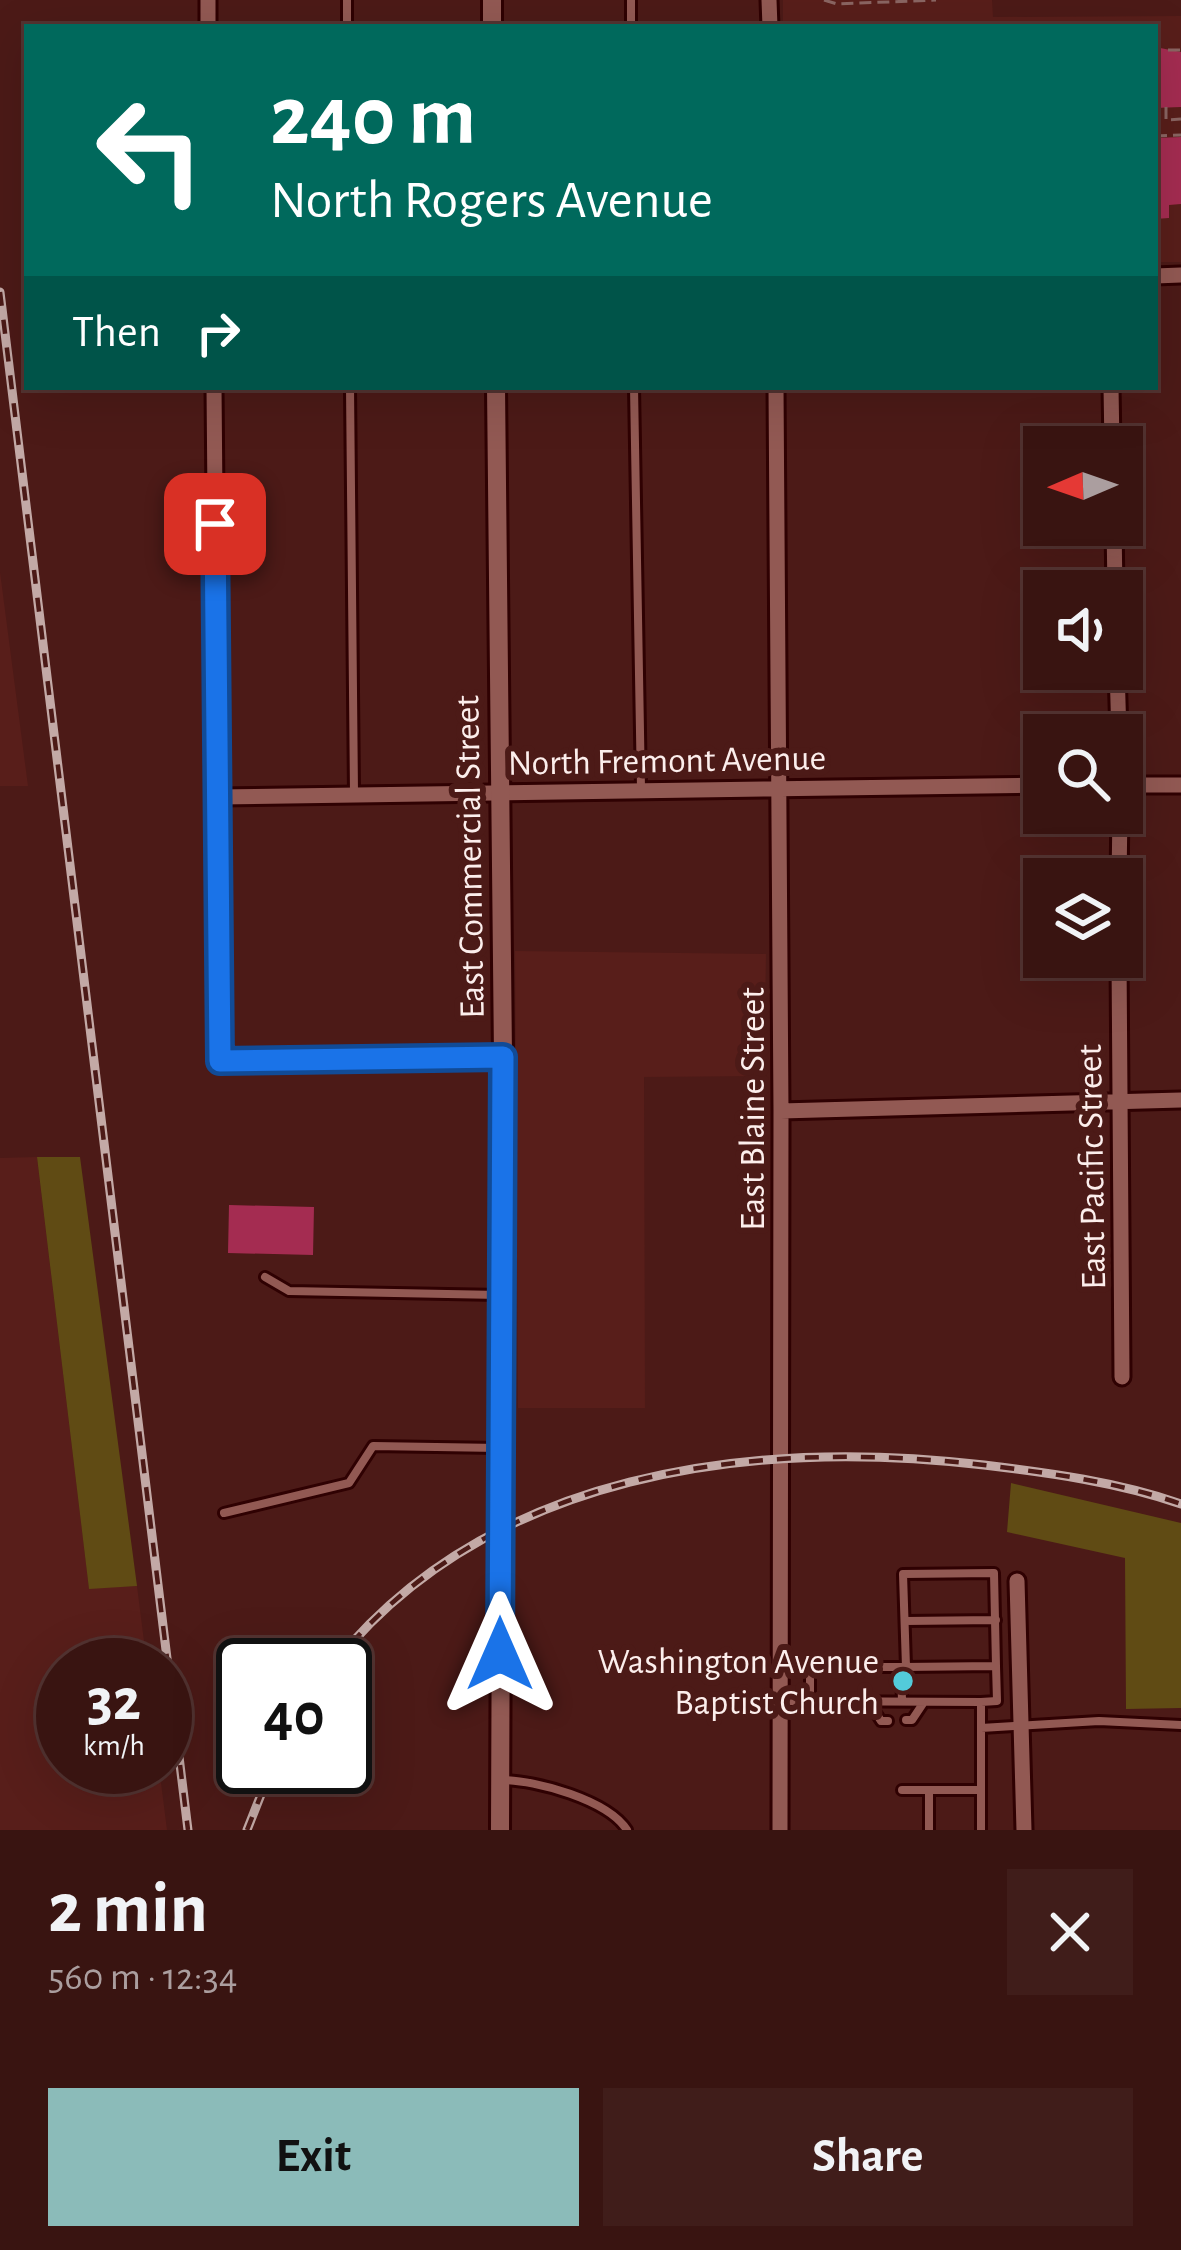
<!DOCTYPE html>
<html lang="en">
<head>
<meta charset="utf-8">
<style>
	:root { --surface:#391411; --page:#401d1a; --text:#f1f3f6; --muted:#ab9e9f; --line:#533331; --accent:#8bbbb9 }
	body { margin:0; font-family:"Alegreya Sans",sans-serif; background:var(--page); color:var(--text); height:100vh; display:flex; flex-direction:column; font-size:45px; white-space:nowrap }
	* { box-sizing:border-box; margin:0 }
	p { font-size:39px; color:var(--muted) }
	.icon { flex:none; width:66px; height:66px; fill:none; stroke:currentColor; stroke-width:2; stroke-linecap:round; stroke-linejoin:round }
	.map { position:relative; height:1830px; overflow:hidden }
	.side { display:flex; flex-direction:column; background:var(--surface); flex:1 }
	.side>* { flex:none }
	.banner { position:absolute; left:24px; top:24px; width:1134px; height:366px; border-radius:0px; box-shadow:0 12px 48px #0002,0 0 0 3px var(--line); background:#00695c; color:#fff; overflow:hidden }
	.needle { width:78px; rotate:268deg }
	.buttons { position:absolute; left:1023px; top:426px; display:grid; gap:24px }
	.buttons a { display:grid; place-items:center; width:120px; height:120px; border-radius:0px; background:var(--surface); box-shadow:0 12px 48px #0002,0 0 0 3px var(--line); font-size:60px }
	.speed { position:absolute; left:36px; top:1638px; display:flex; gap:24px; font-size:60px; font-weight:700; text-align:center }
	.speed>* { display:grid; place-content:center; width:156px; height:156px; border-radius:50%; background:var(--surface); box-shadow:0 12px 48px #0002,0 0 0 3px var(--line); line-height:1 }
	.speed small { font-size:30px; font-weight:400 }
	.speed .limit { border:6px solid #111; border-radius:18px; background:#fff; color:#111 }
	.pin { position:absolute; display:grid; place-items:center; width:102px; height:102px; color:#fff; margin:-51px; border-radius:24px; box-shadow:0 6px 18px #0006 }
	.me { position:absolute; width:132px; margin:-66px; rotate:0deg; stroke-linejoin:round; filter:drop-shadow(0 0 9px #0008) }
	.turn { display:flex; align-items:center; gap:42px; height:252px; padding:0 48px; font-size:54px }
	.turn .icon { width:156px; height:156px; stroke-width:2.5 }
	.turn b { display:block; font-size:84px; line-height:102px }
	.then { display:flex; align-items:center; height:114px; padding:0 48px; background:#0003; gap:24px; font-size:45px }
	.round { display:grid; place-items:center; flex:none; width:126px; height:126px; border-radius:0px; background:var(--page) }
	.overview { display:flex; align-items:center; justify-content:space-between; height:204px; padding:0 48px }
	h1 { font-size:72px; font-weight:700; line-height:90px }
	.primary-button { display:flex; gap:24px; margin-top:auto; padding:24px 48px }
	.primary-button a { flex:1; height:138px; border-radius:0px; background:var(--accent); color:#111; font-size:48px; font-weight:700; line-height:138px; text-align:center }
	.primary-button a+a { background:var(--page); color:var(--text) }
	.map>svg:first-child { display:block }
	.built { fill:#581e1a }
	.green { fill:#604b14 }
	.building { fill:#a42c51 }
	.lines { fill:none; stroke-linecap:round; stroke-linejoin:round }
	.service-casing { stroke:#2f0102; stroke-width:14 }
	.minor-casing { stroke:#2f0102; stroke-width:21 }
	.tertiary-casing { stroke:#2f0102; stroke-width:24 }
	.path { stroke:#8a6562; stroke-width:3; stroke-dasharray:12 6; stroke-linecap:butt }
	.service { stroke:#925953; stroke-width:8 }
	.minor { stroke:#925953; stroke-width:15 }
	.tertiary { stroke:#925953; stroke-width:18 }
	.rail-casing { stroke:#c3a9a6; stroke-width:9 }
	.rail { stroke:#4c1a17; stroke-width:4.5; stroke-dasharray:14; stroke-linecap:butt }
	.route-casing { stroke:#114b97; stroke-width:30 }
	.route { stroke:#1a73e8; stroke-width:21 }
	.poi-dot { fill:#53cbda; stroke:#4c1a17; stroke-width:4.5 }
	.labels { text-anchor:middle; stroke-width:12; stroke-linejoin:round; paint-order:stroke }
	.street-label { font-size:36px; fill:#fceeec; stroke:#4c1a17 }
	.poi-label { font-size:36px; fill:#fceeec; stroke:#4c1a17; text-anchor:end }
</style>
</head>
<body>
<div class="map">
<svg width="1181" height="1830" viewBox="0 0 1181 1830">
	<rect width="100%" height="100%" fill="#4c1a17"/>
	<!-- built -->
	<path class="built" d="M783,0H992L993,17L1181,16V262H1155V27H783Z
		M0,572L28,786H0Z
		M515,951L766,954L764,1076L644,1077L645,1408H518Z
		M37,1157L89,1588L137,1586L147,1665H63V1767H159L167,1830H0V1158Z"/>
	<!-- green -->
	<path class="green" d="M37,1157H80L137,1586L89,1589Z
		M1011,1483L1181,1523V1708L1126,1709L1125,1558L1007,1532Z"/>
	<!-- building -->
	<path class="building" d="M1155,47L1181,52V107L1155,108Z
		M1181,137V204L1169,205V218L1155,219V138Z
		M229,1205L314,1207L313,1255L228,1253Z"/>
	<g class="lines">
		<!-- service casing -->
		<g class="service-casing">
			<path id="service" d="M347,0V27
				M631,0V27
				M350,387L354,793
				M634,387L641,789
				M265,1277L289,1291L500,1295
				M224,1513L349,1483L373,1446L499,1448
				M905,1621L996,1620
				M903,1667L996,1666L997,1701L981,1702
				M906,1667L903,1574L994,1573L996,1666
				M782,1701L981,1702V1830
				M810,1701V1667H901L902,1701
				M869,1702L881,1721H888
				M906,1720H912L924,1702
				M981,1728L1099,1721L1181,1725
				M502,1780C536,1780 608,1800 627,1830
				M902,1790H929V1830
				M929,1790H981"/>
		</g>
		<!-- minor casing -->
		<g class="minor-casing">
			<path id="minor" d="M208,0V27
				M769,0L770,27
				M1155,276L1181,275
				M214,387L220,1061L503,1057
				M776,387L781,1111L780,1830
				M1111,387L1112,447
				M1114,525L1115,591
				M1117,669L1119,735
				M1122,785H1181
				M219,797L1044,785
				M1119,879L1120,813
				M1119,957L1122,1377
				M781,1111L1181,1100
				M1017,1581L1024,1830"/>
		</g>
		<!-- tertiary casing -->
		<g class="tertiary-casing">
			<path id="tertiary" d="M492,0V27
				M496,387L503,1057L500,1830"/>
		</g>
		<!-- path -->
		<path class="path" d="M824,0L837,4L936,0
			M1168,50H1181
			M1166,107V120L1181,119
			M1155,136L1181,135"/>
		<!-- service -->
		<use href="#service" class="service"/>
		<!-- minor -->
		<use href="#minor" class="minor"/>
		<!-- tertiary -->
		<use href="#tertiary" class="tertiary"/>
		<!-- rail casing -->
		<g class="rail-casing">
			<path id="rail" d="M0,292L188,1830
				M333,1665C488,1471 752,1438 984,1465C1050,1473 1118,1482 1181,1504
				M247,1830L272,1767"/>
		</g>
		<!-- rail -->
		<use href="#rail" class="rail"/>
	</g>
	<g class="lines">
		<!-- route casing -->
		<g class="route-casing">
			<path id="route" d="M215,524L220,1061L503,1057L500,1654"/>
		</g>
		<!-- route -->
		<use href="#route" class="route"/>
	</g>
	<!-- markers -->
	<circle class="poi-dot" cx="903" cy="1681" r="12"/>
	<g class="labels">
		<!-- street labels -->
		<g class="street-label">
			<text transform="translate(667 759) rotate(-1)" y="13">North Fremont Avenue</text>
			<text transform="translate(468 857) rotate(-91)" y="13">East Commercial Street</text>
			<text transform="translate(751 1109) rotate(-90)" y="13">East Blaine Street</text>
			<text transform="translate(1090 1167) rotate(-91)" y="13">East Pacific Street</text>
		</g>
		<!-- poi labels -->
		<g class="poi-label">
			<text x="879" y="1673">Washington Avenue<tspan x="879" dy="41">Baptist Church</tspan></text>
		</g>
	</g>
</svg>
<div class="buttons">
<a><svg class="needle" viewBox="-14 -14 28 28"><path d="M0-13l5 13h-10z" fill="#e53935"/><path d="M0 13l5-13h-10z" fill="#ab9e9f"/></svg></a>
<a><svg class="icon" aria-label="sound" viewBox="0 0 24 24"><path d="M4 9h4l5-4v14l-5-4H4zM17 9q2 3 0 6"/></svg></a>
<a><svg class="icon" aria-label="search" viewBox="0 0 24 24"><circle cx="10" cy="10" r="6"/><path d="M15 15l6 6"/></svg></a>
<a><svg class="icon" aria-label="layers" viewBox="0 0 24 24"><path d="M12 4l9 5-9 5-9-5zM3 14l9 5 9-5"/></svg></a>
</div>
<div class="speed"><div>32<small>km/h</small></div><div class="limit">40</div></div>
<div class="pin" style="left:215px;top:524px;background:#d93025"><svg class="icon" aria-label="arrive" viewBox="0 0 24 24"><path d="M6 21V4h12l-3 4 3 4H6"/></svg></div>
<svg class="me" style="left:500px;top:1654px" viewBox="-20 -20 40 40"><path d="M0-17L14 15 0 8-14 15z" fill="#1a73e8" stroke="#fff" stroke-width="4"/></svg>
<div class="banner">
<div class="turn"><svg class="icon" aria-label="left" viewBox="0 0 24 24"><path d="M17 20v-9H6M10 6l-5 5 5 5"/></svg><div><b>240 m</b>North Rogers Avenue</div></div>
<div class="then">Then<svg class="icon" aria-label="right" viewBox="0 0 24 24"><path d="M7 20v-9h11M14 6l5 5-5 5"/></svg></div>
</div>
</div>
<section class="side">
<div class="overview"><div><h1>2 min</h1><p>560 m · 12:34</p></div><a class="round"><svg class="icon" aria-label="close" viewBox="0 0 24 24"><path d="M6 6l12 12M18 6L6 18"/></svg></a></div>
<div class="primary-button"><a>Exit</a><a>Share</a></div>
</section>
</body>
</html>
